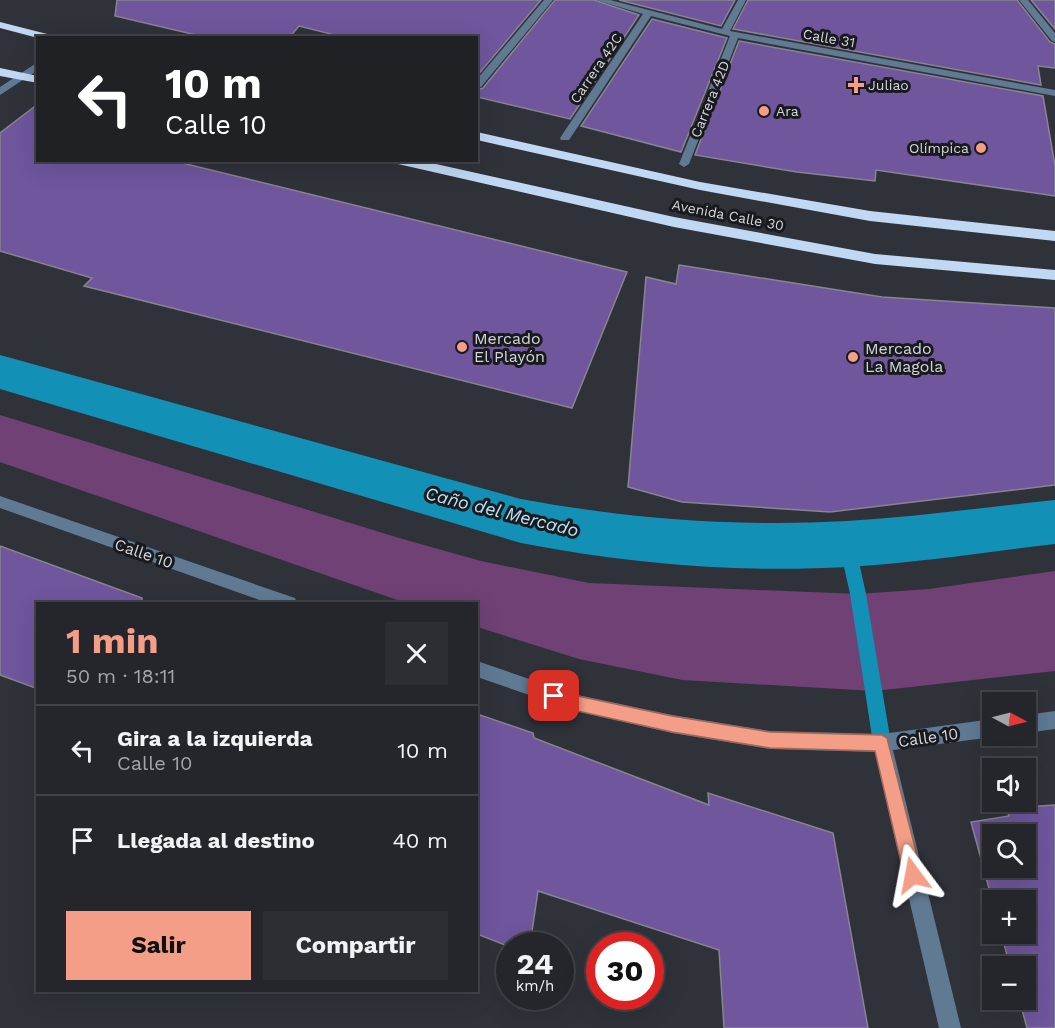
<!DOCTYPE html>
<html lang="es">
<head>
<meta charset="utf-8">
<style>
	:root { --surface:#24262c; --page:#2c2e34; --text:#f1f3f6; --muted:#a3a5a9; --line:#414348; --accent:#f49e87 }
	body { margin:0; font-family:"Work Sans",sans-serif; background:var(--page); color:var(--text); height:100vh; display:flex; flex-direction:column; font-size:22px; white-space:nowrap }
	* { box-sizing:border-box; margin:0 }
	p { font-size:20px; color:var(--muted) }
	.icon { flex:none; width:33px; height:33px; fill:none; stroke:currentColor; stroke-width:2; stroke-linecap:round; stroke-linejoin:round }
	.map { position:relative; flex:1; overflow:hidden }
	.sheet { position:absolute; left:36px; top:602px; width:442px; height:390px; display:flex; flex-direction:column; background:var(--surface); border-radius:0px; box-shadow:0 6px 24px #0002,0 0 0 2px var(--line) }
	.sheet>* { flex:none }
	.hud { position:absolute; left:36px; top:36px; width:442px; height:126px; border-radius:0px; box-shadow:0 6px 24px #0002,0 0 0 2px var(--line); background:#202124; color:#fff; overflow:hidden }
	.needle { width:39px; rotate:97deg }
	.fabs { position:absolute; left:982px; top:692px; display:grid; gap:12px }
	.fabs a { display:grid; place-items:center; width:54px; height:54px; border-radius:0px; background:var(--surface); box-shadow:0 6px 24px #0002,0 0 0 2px var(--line); font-size:30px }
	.speed { position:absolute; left:496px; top:932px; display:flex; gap:12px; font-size:30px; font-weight:700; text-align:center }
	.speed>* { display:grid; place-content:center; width:78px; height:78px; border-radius:50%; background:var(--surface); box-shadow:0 6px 24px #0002,0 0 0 2px var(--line); line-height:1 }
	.speed small { font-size:15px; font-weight:400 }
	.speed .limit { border:9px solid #d22; background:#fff; color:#111 }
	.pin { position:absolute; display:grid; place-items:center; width:51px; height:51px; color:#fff; margin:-26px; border-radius:12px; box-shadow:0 3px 9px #0006 }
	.me { position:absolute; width:66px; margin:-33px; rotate:347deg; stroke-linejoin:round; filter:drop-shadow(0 0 4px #0008) }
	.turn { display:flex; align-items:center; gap:21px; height:126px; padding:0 30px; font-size:27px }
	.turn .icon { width:78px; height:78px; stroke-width:2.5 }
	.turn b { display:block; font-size:42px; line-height:51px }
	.round { display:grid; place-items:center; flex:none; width:63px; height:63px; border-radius:0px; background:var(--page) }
	.headline { display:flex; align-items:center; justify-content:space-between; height:102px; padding:0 30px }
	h1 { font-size:36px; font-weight:700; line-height:45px; color:var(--accent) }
	.button { display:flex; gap:12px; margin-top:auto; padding:12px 30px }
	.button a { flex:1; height:69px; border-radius:0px; background:var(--accent); color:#111; font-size:24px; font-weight:700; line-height:69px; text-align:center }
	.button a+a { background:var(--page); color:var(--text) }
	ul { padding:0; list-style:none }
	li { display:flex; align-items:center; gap:18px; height:90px; padding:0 30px; border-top:2px solid var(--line) }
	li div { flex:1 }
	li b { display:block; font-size:22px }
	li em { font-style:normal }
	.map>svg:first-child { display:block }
	.green { fill:#6f4175 }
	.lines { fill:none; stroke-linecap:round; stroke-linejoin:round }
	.stream { fill:#1390b6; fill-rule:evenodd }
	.canal { fill:#1390b6; fill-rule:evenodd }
	.building { fill:#6f569d; stroke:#88858f; stroke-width:1.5; fill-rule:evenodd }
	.minor { fill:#607a94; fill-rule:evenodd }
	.highway { fill:#c0d8f3; fill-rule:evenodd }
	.route { fill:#f49e87; stroke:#9f6758; stroke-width:1.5 }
	.poi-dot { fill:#f49e87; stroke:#191a1e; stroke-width:2 }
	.labels { text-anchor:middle; stroke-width:6; stroke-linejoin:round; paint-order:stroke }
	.far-street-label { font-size:14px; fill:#d5d6dc; stroke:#191a1e }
	.far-poi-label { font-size:14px; fill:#d5d6dc; stroke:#191a1e; text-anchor:start }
	.poi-label { font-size:16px; fill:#d5d6dc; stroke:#191a1e; text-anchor:start }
	.street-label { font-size:16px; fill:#d5d6dc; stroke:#191a1e }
	.water-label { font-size:18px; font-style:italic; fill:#b5e5f9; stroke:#191a1e }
</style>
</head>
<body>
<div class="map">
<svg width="1055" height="1028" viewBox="0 0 1055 1028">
	<rect width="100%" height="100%" fill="#30323a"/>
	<!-- green -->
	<path class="green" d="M0,415L399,538L481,561L589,583L858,594L929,589L1055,571V671L875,691L682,680L579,659L477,627V603H406L0,462Z"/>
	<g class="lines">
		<!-- stream -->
		<path class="stream" d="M847,537L852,539L855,544L866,594L891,743L888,749L882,752L876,749L873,743L850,594L839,544L842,539Z"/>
		<!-- canal -->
		<path class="canal" d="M0,355L521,499C629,519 737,527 847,521C917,517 986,507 1055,500V544C986,552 917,563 847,567C737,573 629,564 521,543L0,389Z"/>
	</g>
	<!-- building -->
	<path class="building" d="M117,0H541L477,76V38H347L299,26L289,38H209L115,16Z
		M555,0H594L639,15L570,119L477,97V90L483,88Z
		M619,0H735L721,26Z
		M748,0H1017L1050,42L1055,44V68L1038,66L1041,85L733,29Z
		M1031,0H1055V29Z
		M652,19L727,38L681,152L581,126Z
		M739,41L1043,96L1055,166V196L876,170L875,181L797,172L695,155Z
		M38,104V160H170L627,272L572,408L84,286L92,278L0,251V133Z
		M679,265L882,297L1055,308V485L830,512L682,502L628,487L646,277L676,284Z
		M0,546L142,598V603H38V689L0,675Z
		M477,714L533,733L534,738L709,805L708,793L833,833L868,1028H724L719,950L538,891L530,945H505L477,934Z
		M1055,805V1028H1027L1019,999H1026V966H1010L1001,933H1026V900H993V903L971,822L1009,816L1006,808ZM993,834H1026V867H993Z"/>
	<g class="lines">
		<!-- minor -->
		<path class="minor" d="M544,0H553L481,87L477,88V79Z
			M596,0H610L722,29L738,0H746L730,31L1055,90V96L738,38L689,164L684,167L679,164L730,36L651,16L569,140H561L560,138L643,14Z
			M1019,0H1028L1055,33V42L1052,41Z
			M38,62V70L0,95V87Z
			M0,496L289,596L295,598L297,603H268L0,508Z
			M477,661L573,694L672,715L770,731L882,734L993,719V735H997L993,737L893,750L961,1028H939L875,752L770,749L672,733L573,710L477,677Z
			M1055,711V729L1026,733V715Z"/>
		<!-- highway -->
		<path class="highway" d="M0,22L55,36L56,38H38L0,28Z
			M0,68L38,76V83L0,76Z
			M477,132L700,182L870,211L1055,231V241L870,221L700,190L477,140Z
			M392,160H418L674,217L875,254L1055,270V280L875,264L674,227L398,164Z"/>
	</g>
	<!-- route -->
	<path class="route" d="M554,688L573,695L672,716L770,732L882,735L887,738L922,875L919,881L913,883L907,881L904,875L875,751L770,748L672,732L573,710L548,701L546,696L548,690Z"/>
	<!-- markers -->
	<g class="poi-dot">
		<path d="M853 76h6v6h6v6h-6v6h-6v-6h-6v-6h6z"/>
		<circle cx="764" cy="111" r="6"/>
		<circle cx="981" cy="148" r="6"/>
		<circle cx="462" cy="347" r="6"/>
		<circle cx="853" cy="357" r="6"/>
	</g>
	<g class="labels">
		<!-- far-street labels -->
		<g class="far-street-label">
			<text transform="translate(829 38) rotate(10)" y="5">Calle 31</text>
			<text transform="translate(596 68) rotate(-56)" y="5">Carrera 42C</text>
			<text transform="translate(710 99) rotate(-68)" y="5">Carrera 42D</text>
			<text transform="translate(728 215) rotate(11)" y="5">Avenida Calle 30</text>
		</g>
		<!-- far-poi labels -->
		<g class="far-poi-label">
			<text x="868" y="90">Juliao</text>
			<text x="776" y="116">Ara</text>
			<text x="969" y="153" text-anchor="end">Olímpica</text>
		</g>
		<!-- poi labels -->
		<g class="poi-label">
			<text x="474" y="344">Mercado<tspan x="474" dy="18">El Playón</tspan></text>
			<text x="865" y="354">Mercado<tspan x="865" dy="18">La Magola</tspan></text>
		</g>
		<!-- street labels -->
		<g class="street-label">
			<text transform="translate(144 553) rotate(19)" y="6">Calle 10</text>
			<text transform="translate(928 737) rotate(-8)" y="6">Calle 10</text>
		</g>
		<!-- water labels -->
		<g class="water-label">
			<text transform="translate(502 512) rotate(14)" y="6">Caño del Mercado</text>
		</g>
	</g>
</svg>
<div class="fabs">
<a><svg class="needle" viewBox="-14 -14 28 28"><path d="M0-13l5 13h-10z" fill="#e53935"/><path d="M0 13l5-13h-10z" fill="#a3a5a9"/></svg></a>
<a><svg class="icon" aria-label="sound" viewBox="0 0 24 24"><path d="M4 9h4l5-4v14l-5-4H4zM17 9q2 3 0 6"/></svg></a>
<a><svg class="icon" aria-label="search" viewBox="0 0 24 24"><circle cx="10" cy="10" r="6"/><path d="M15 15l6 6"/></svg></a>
<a>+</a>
<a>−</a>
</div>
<div class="speed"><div>24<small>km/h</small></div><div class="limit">30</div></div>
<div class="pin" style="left:554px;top:696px;background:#d93025"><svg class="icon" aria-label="arrive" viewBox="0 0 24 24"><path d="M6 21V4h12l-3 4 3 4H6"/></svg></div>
<svg class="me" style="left:913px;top:875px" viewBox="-20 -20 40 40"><path d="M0-17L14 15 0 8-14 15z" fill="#f49e87" stroke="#fff" stroke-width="4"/></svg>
<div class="hud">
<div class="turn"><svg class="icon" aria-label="left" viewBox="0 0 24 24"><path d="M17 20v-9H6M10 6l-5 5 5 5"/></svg><div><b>10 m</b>Calle 10</div></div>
</div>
<section class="sheet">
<div class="headline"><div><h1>1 min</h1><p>50 m · 18:11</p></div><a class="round"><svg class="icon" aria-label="close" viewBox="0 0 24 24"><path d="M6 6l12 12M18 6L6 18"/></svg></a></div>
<ul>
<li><svg class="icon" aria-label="left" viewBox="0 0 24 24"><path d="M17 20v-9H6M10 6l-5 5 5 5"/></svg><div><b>Gira a la izquierda</b><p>Calle 10</p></div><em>10 m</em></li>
<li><svg class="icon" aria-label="arrive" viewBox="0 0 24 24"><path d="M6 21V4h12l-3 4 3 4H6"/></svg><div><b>Llegada al destino</b></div><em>40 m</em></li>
</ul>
<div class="button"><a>Salir</a><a>Compartir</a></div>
</section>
</div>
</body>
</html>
